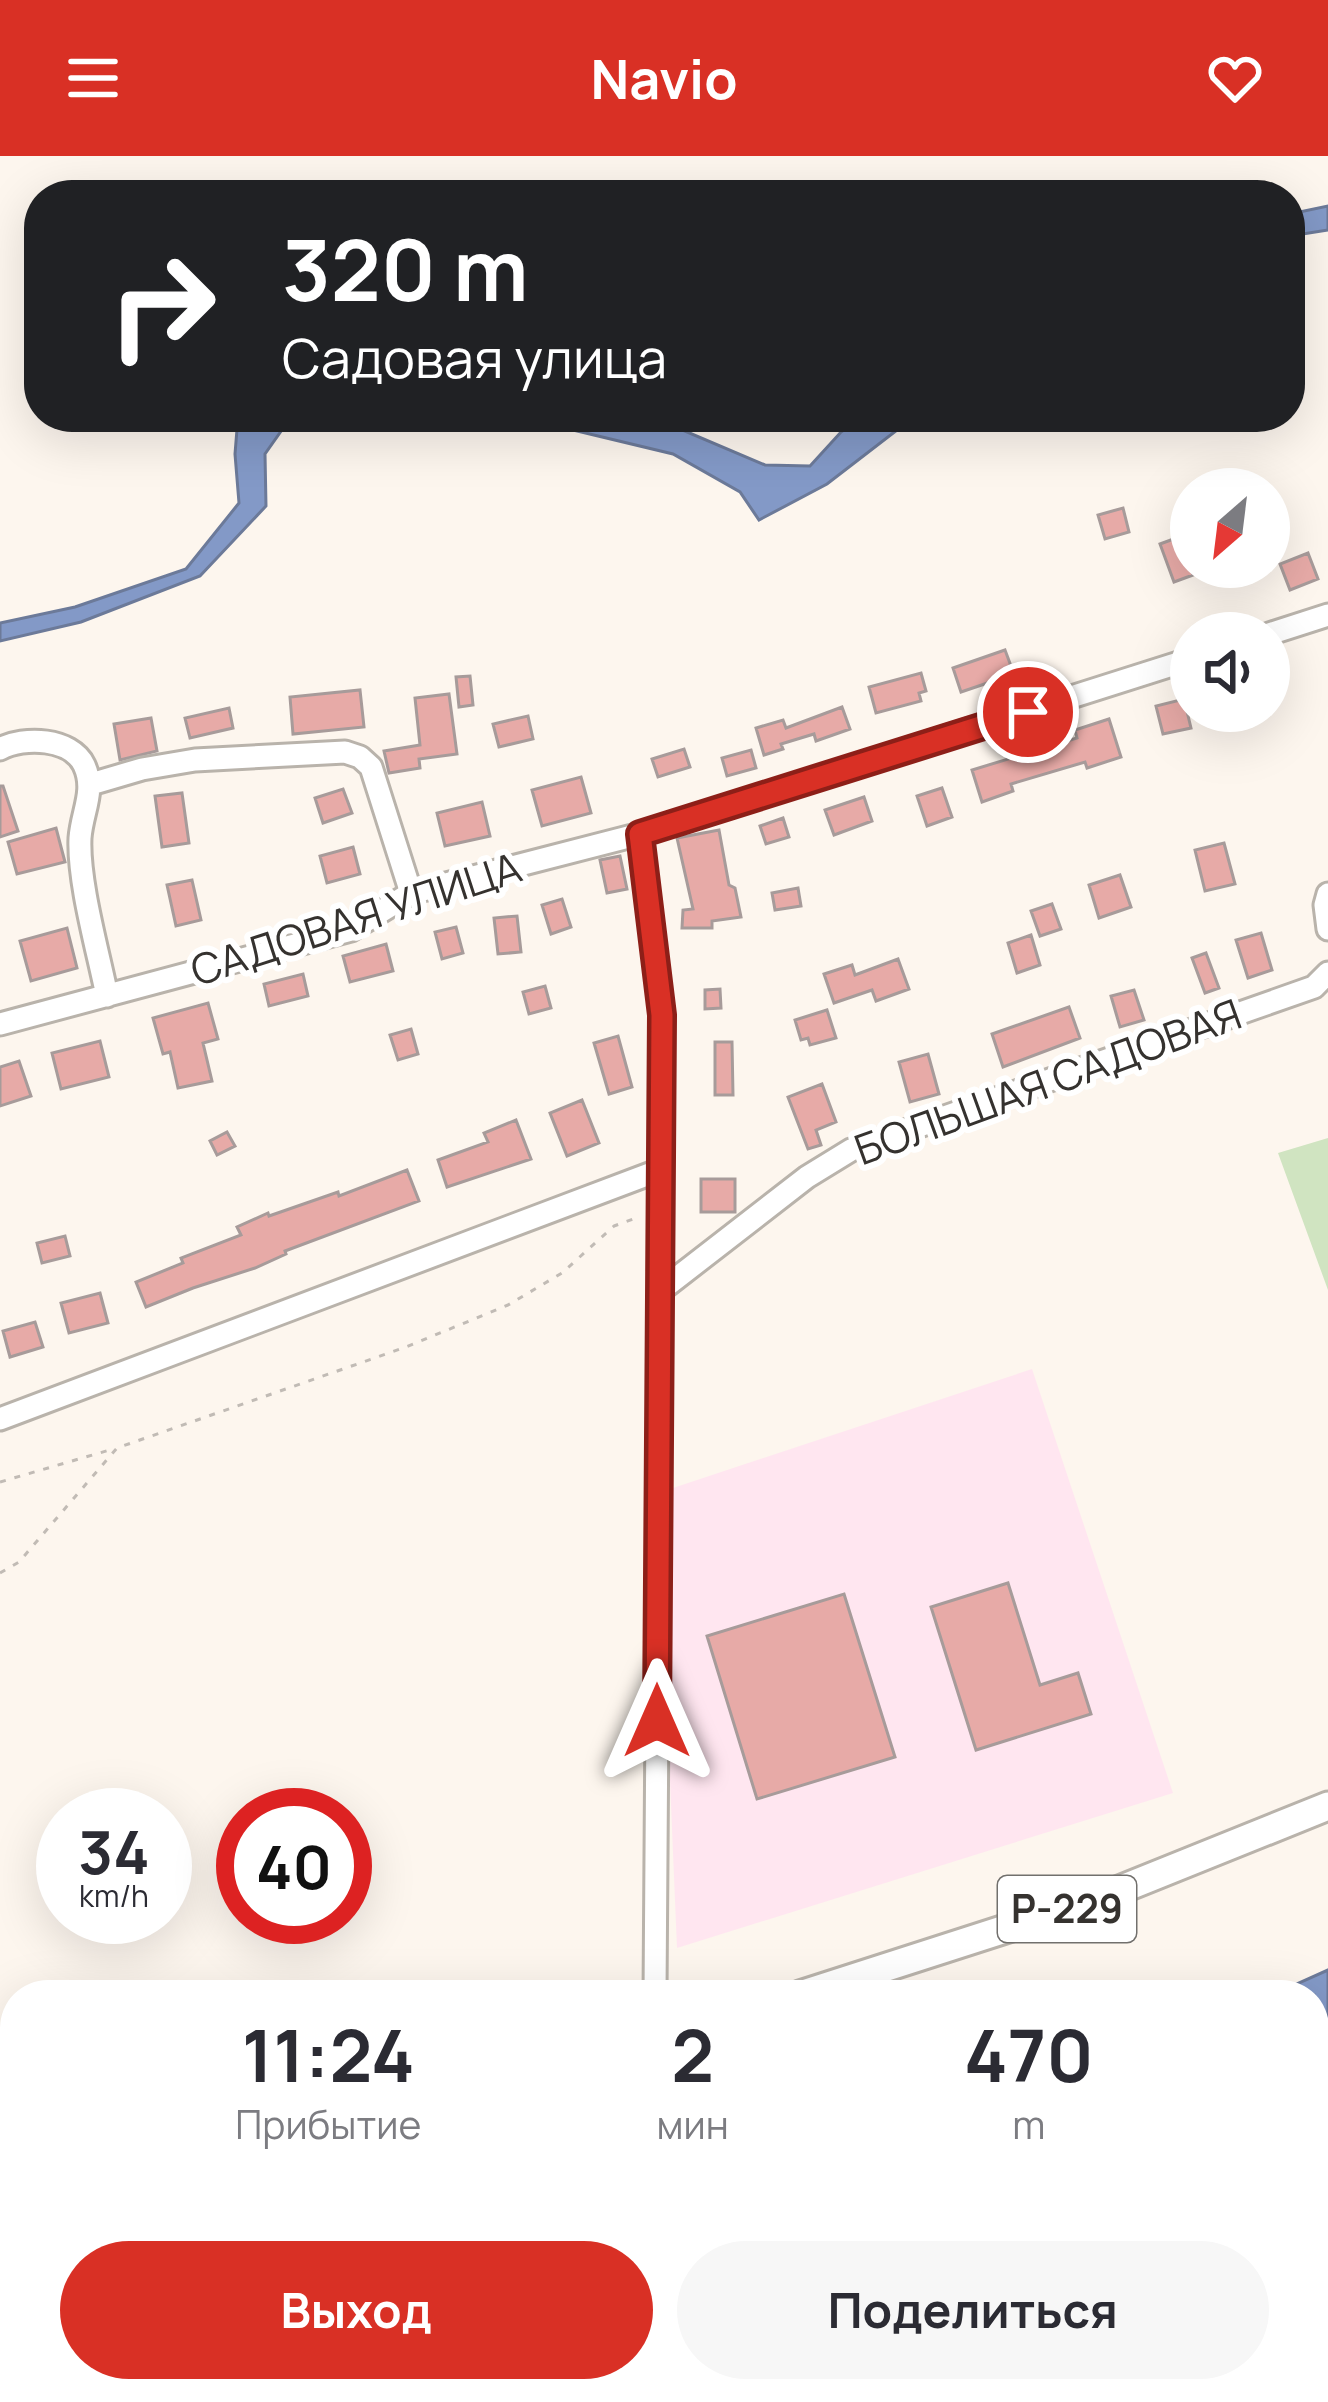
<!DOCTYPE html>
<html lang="ru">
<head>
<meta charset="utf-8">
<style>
	:root { --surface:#fff; --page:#f7f7f7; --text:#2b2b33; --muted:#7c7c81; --accent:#d93025 }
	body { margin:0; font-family:Manrope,sans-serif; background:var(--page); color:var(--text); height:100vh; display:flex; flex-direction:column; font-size:45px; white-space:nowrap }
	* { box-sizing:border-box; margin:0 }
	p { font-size:39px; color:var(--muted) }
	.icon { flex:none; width:66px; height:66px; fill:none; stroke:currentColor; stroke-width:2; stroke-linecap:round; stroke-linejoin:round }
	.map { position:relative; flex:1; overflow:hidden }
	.drawer { position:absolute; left:0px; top:1824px; width:1329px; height:423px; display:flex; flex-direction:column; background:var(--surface); border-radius:48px 48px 0 0; box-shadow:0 12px 48px #0002 }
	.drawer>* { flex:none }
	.hud { position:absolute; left:24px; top:24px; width:1281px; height:252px; border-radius:48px; box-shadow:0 12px 48px #0002; background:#202124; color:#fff; overflow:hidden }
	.needle { width:78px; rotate:208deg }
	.fabs { position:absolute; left:1170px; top:312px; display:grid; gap:24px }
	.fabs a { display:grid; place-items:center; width:120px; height:120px; border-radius:50%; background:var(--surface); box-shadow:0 12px 48px #0002; font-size:60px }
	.speed { position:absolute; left:36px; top:1632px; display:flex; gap:24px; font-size:60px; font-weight:700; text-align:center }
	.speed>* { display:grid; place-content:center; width:156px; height:156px; border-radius:50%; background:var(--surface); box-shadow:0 12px 48px #0002; line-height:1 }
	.speed small { font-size:30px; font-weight:400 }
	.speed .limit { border:18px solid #d22; background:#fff; color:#111 }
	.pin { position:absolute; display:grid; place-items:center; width:102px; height:102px; color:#fff; margin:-51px; border:6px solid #fff; border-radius:50%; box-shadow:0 3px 12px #0007 }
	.me { position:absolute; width:132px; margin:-66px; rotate:0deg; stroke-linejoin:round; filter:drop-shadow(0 0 9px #0008) }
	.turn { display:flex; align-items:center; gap:42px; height:252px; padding:0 60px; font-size:54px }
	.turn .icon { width:156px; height:156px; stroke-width:2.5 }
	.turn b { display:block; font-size:84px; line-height:102px }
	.eta { display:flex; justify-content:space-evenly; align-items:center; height:204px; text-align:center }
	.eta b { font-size:72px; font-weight:700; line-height:84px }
	.primary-button { display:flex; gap:24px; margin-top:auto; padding:24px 60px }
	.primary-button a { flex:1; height:138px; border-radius:72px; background:var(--accent); color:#fff; font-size:48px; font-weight:700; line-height:138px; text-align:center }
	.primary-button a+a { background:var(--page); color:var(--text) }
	header { display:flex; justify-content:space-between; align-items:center; height:156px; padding:0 60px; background:var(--accent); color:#fff; font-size:54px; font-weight:700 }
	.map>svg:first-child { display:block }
	.commercial { fill:#ffe6f0 }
	.green { fill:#d0e4c1 }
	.water { fill:#8399c7; stroke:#6c7a99; stroke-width:3 }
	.building { fill:#e7aaa7; stroke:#a79b9a; stroke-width:3 }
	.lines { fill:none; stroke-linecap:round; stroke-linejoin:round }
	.minor-casing { stroke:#b9b3ab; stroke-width:27 }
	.major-casing { stroke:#b9b3ab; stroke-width:33 }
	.path { stroke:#c1bbb5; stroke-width:3; stroke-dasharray:6 9; stroke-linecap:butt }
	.minor { stroke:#fff; stroke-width:21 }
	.major { stroke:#fff; stroke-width:27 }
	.route-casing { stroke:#8d1f18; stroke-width:30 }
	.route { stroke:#d93025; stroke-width:21 }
	.labels { text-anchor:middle; stroke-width:12; stroke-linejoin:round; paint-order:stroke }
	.shield { fill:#fff; stroke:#72706d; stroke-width:3 }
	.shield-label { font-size:39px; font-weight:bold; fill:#35322f }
	.street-label { font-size:42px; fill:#35322f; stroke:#fff }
</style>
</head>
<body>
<header><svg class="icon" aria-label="menu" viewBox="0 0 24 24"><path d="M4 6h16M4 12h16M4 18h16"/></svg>Navio<svg class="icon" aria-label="heart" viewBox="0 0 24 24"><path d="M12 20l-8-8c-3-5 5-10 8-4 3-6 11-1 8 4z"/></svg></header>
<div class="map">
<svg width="1328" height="2246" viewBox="0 0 1328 2246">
	<rect width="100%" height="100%" fill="#fdf6ee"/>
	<!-- commercial -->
	<path class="commercial" d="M1032,1213L1173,1637L677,1792L658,1337Z"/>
	<!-- green -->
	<path class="green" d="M1328,982V1134L1278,997Z
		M15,2126V2232H284L246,2246H0V2130Z"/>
	<!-- water -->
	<path class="water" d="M1328,50V74L1290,80V58Z
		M238,261H291L265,298L266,350L200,420L81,466L0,485V467L75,451L186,413L239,347L235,298Z
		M432,261H643L659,264L765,309L810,310L841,276L861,261H914L827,328L759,364L740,336L673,298L548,268L482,274Z
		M1328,1814V2020L1314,2027V1839H1272Z
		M422,2232H1003L986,2246H390Z"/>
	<!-- building -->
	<path class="building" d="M1123,352L1129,376L1105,383L1098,359Z
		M1179,381L1193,419L1174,426L1160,388Z
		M1308,397L1318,423L1290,434L1280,408Z
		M1005,494L1014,518L961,536L953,512Z
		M921,517L926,535L919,537L921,545L876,557L869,531Z
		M470,520L473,549L459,551L456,521Z
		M360,534L364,571L293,578L290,541Z
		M449,538L457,598L419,603L420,612L389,617L384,595L420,589L415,542Z
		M1184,543L1191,572L1163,578L1156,550Z
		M842,551L850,573L816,585L814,578L781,588L783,593L764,599L756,572L783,564L786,572Z
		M229,552L233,572L190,582L185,562Z
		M528,560L533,583L499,591L493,568Z
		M151,562L157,595L120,604L114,568Z
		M1109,563L1121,601L1087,612L1085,606L1011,628L1013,635L982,646L972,614L1077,582L1075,574Z
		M684,593L690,611L658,621L652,603Z
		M751,594L756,612L727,620L722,602Z
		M581,621L591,657L542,670L532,634Z
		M0,630H3L18,675L0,681Z
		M942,632L952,661L927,670L917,640Z
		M343,633L352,657L323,667L315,642Z
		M182,637L189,687L162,691L155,640Z
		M864,641L872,665L834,679L825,654Z
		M482,646L490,680L445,690L437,657Z
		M783,662L789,681L766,688L760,670Z
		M56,672L65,706L17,718L8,686Z
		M719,674L729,729L735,732L741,761L712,765V772H682L683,754L693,753L677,682Z
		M1224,687L1235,728L1205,735L1195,694Z
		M353,691L360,718L327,727L320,700Z
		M620,700L627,733L607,737L600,704Z
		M1120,719L1131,751L1099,762L1089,729Z
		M192,724L201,764L176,770L167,729Z
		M798,732L801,750L775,754L772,737Z
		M562,743L571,771L551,778L542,749Z
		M1052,748L1061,773L1040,780L1031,755Z
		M517,760L521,796L498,798L494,762Z
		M456,771L463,797L442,803L435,776Z
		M67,772L77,812L31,825L20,785Z
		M1261,777L1272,814L1248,822L1236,784Z
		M1031,779L1040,809L1017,817L1008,787Z
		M386,788L393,815L350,826L343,800Z
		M1206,797L1219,832L1205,837L1192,802Z
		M898,803L909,833L876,845L872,834L834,847L824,818L852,809L855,819Z
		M303,818L308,840L269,850L264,828Z
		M545,830L551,852L529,858L523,836Z
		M720,833L721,852L705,853V834Z
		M1134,834L1144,864L1120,871L1111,840Z
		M208,847L218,883L203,887L212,925L178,932L170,896L163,898L153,862Z
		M1069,851L1080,882L1003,911L992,878Z
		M827,854L836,882L810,889L808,882L801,884L795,864Z
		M411,873L418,898L398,904L390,879Z
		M618,880L632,931L609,938L594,887Z
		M100,885L109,921L61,933L52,897Z
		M715,886H732L733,939H715Z
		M928,898L939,938L910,946L899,906Z
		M19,905L31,940L0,950V911Z
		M822,928L836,966L816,974L821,989L808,993L788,941Z
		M582,944L599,987L567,1000L550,957Z
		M516,964L531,1003L447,1031L438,1004L488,986L484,977Z
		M227,976L235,990L217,999L210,985Z
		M407,1014L419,1045L285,1095L286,1098L255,1112L193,1132L146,1151L136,1126L183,1107L181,1102L241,1079L237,1071L268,1057L269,1060L338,1036L339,1040Z
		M701,1023H735V1056H701Z
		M65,1080L70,1100L42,1107L37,1087Z
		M100,1137L108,1167L69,1177L61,1147Z
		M35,1166L43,1191L10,1201L3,1175Z
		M1008,1427L1040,1529L1078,1517L1091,1558L976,1594L931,1451Z
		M844,1438L895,1601L757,1643L707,1480Z
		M15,1933V1984L0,1988V1938Z"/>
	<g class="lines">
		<!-- minor casing -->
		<g class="minor-casing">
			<path id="minor" d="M1269,478L1328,459
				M0,593C24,580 71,582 84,609C96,635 82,655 80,682C78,726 98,795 107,840
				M91,628L142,613L195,604L345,596L360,601L371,611L411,737
				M640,678L662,859L655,1839
				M1328,738L1325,749L1328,773
				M0,868L351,774L411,737L640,678L1191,503
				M660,1135L807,1021L851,994L1314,831L1328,817
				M0,1263L660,1014
				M0,2004L15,1999"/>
		</g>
		<!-- major casing -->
		<g class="major-casing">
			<path id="major" d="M800,1839L1092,1745L1328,1650
				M0,2094L15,2090"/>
		</g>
		<!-- path -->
		<path class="path" d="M0,1326L113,1293
			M0,1417L19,1406L117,1292L406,1191L508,1149L562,1117L614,1070L639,1061"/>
		<!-- minor -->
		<use href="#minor" class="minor"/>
		<!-- major -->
		<use href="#major" class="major"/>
	</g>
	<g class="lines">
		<!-- route casing -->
		<g class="route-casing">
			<path id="route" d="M657,1565L662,859L640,678L1028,556"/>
		</g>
		<!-- route -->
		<use href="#route" class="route"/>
	</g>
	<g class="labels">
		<!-- shield labels -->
		<rect class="shield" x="998" y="1720" width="138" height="66" rx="9"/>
		<g class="shield-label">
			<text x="1067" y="1767">Р-229</text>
		</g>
		<!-- street labels -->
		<g class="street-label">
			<text transform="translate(356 763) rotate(-18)" y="15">САДОВАЯ УЛИЦА</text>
			<text transform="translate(1048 926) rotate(-20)" y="15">БОЛЬШАЯ САДОВАЯ</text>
		</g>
	</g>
</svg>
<div class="fabs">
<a><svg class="needle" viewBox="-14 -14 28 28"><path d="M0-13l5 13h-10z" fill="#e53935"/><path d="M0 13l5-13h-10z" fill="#7c7c81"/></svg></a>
<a><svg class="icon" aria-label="sound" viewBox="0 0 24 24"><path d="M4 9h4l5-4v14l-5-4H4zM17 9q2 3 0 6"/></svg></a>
</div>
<div class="speed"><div>34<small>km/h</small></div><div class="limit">40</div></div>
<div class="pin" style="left:1028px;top:556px;background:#d93025"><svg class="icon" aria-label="arrive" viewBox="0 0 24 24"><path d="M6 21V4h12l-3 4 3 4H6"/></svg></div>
<svg class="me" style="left:657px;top:1565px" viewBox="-20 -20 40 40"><path d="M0-17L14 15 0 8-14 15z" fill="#d93025" stroke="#fff" stroke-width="4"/></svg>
<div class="hud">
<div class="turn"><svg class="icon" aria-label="right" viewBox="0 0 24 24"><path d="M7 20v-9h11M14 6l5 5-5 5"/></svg><div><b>320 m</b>Садовая улица</div></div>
</div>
<section class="drawer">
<div class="eta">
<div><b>11:24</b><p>Прибытие</p></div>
<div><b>2</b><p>мин</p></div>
<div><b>470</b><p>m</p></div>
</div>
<div class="primary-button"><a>Выход</a><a>Поделиться</a></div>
</section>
</div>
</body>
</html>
